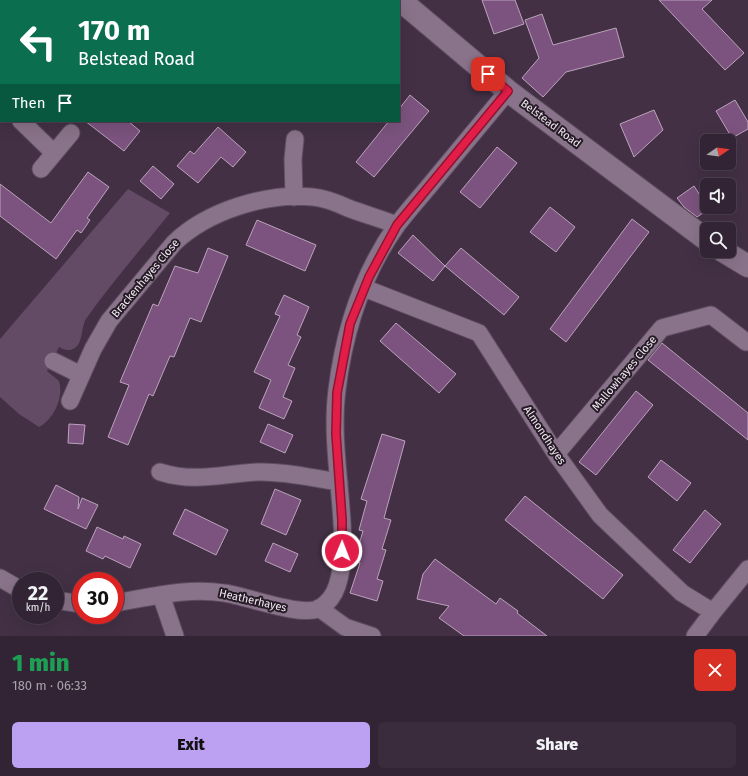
<!DOCTYPE html>
<html lang="en">
<head>
<meta charset="utf-8">
<style>
	:root { --surface:#322434; --page:#3a2c3c; --text:#f1f3f6; --muted:#a8a4ac; --line:#4d414f; --accent:#bca0f2 }
	body { margin:0; font-family:"Fira Sans",sans-serif; background:var(--page); color:var(--text); height:100vh; display:flex; flex-direction:column; font-size:15px; white-space:nowrap }
	* { box-sizing:border-box; margin:0 }
	p { font-size:13px; color:var(--muted) }
	.icon { flex:none; width:22px; height:22px; fill:none; stroke:currentColor; stroke-width:2; stroke-linecap:round; stroke-linejoin:round }
	.map { position:relative; height:636px; overflow:hidden }
	.side { display:flex; flex-direction:column; background:var(--surface); flex:1 }
	.side>* { flex:none }
	.hud { position:absolute; left:0px; top:0px; width:400px; height:122px; box-shadow:0 4px 16px #0002,0 0 0 1px var(--line); background:#0b6e4f; color:#fff; overflow:hidden }
	.needle { width:26px; rotate:77deg }
	.buttons { position:absolute; left:700px; top:134px; display:grid; gap:8px }
	.buttons a { display:grid; place-items:center; width:36px; height:36px; border-radius:6px; background:var(--surface); box-shadow:0 4px 16px #0002,0 0 0 1px var(--line); font-size:20px }
	.speed { position:absolute; left:12px; top:572px; display:flex; gap:8px; font-size:20px; font-weight:700; text-align:center }
	.speed>* { display:grid; place-content:center; width:52px; height:52px; border-radius:50%; background:var(--surface); box-shadow:0 4px 16px #0002,0 0 0 1px var(--line); line-height:1 }
	.speed small { font-size:10px; font-weight:400 }
	.speed .limit { border:6px solid #d22; background:#fff; color:#111 }
	.pin { position:absolute; display:grid; place-items:center; width:34px; height:34px; color:#fff; margin:-17px; border-radius:8px; box-shadow:0 2px 6px #0006 }
	.me { position:absolute; width:44px; margin:-22px; rotate:1deg; stroke-linejoin:round; filter:drop-shadow(0 0 3px #0008) }
	.turn { display:flex; align-items:center; gap:14px; height:84px; padding:0 12px; font-size:18px }
	.turn .icon { width:52px; height:52px; stroke-width:2.5 }
	.turn b { display:block; font-size:28px; line-height:34px }
	.then { display:flex; align-items:center; height:38px; padding:0 12px; background:#0003; gap:8px; font-size:15px }
	.round { display:grid; place-items:center; flex:none; width:42px; height:42px; border-radius:6px; background:var(--page) }
	.overview { display:flex; align-items:center; justify-content:space-between; height:68px; padding:0 12px }
	h1 { font-size:24px; font-weight:800; line-height:30px; color:#1e9e55 }
	.cta { display:flex; gap:8px; margin-top:auto; padding:8px 12px }
	.cta a { flex:1; height:46px; border-radius:6px; background:var(--accent); color:#111; font-size:16px; font-weight:800; line-height:46px; text-align:center }
	.cta a+a { background:var(--page); color:var(--text) }
	.map>svg:first-child { display:block }
	.green { fill:#634a65 }
	.building { fill:#7b537e; stroke:#bba3bc }
	.lines { fill:none; stroke-linecap:round; stroke-linejoin:round }
	.street-casing { stroke:#5e4d60; stroke-width:19 }
	.secondary-casing { stroke:#5e4d60; stroke-width:24 }
	.street { stroke:#89738a; stroke-width:17 }
	.secondary { stroke:#89738a; stroke-width:22 }
	.route-casing { stroke:#92132f; stroke-width:10 }
	.route { stroke:#e11d48; stroke-width:7 }
	.labels { text-anchor:middle; stroke-width:4; stroke-linejoin:round; paint-order:stroke }
	.street-label { font-size:11px; fill:#f4e8f5; stroke:#241b25 }
</style>
</head>
<body>
<div class="map">
<svg width="748" height="636" viewBox="0 0 748 636">
	<rect width="100%" height="100%" fill="#433045"/>
	<!-- green -->
	<path class="green" d="M128,189L170,213C142,248 112,282 86,319C81,327 83,341 76,347C70,352 65,350 59,347L47,371L59,381C64,397 54,419 39,427L19,414L0,397V339Z"/>
	<!-- building -->
	<path class="building" d="M482,0H515L524,24L494,34Z
		M659,0H712L702,9L744,53L725,70Z
		M542,14L553,45L616,28L624,57L566,72L543,97L522,78L539,58L525,20Z
		M410,95L429,111L374,177L356,162L389,121H399V109Z
		M735,100L748,122V129L732,138L716,111Z
		M654,110L663,130L634,157L620,124Z
		M85,121H128L140,131L124,151Z
		M218,127L246,152L233,167L221,157L198,183L177,166L190,151L194,154Z
		M497,147L517,163L480,208L460,192Z
		M153,166L174,184L161,199L140,181Z
		M88,172L109,187L87,218L90,220L86,226L81,233L77,230L56,259L0,216V184L51,223Z
		M694,186L709,209L697,217L684,207L677,198Z
		M550,207L575,227L556,252L530,232Z
		M632,219L649,232L566,342L550,329Z
		M257,220L316,245L305,271L246,245Z
		M413,235L445,266L433,281L398,253Z
		M208,248L228,256L201,322L190,318L174,357L170,356L153,396L149,394L128,445L108,437L129,385L120,382L153,304L158,306L175,266L198,273Z
		M461,248L519,297L504,315L445,266Z
		M284,295L309,307L297,335L301,337L288,365L295,368L283,397L292,401L284,419L259,408L271,380L254,372L280,316L275,314Z
		M396,323L456,374L439,393L380,341Z
		M662,343L748,413V440L648,360Z
		M636,391L653,405L596,475L579,462Z
		M69,424L85,425L83,444L68,443Z
		M268,424L293,435L285,453L260,442Z
		M382,434L405,441L384,518L391,520L382,549L386,550L377,579L383,581L377,601L350,593L360,563L354,561L363,531L359,530L367,501L361,499Z
		M661,460L691,483L677,501L648,477Z
		M56,485L79,497L78,509L82,498L98,505L86,529L44,509Z
		M275,489L301,500L286,535L261,524Z
		M525,496L623,575L603,599L505,520Z
		M185,509L228,530L216,555L173,534Z
		M705,510L721,524L690,563L673,550Z
		M97,527L123,539L124,536L141,544L130,568L105,556L103,559L86,551Z
		M273,543L298,554L290,572L265,561Z
		M435,559L496,604L500,598L518,611L517,613L547,636H464L439,618L449,606L417,599L423,574Z"/>
	<g class="lines">
		<!-- street casing -->
		<g class="street-casing">
			<path id="street" d="M71,0L73,1
				M50,1L51,0
				M0,65L1,64
				M0,100L1,101
				M21,121L54,153
				M41,169L71,133
				M294,197L293,159L295,139
				M364,288L479,333L556,454L600,515L682,593L713,612
				M53,361L81,375
				M70,401L93,349L109,321L174,243C207,211 267,192 313,197C325,198 337,203 348,208C364,214 381,219 397,225
				M556,454L662,328L711,315L746,342
				M160,472C194,483 222,474 257,472C284,471 312,478 339,482
				M0,578L21,590
				M161,595L175,636
				M55,600L81,604
				M115,603C151,597 188,587 224,593C247,596 302,618 320,608C328,603 334,595 337,586C345,562 343,533 341,508C338,469 332,429 337,390C344,332 363,273 397,225C409,209 423,194 435,179C459,150 484,120 508,91
				M319,608L345,627L372,636
				M695,636L713,612L748,569"/>
		</g>
		<!-- secondary casing -->
		<g class="secondary-casing">
			<path id="secondary" d="M400,0L508,91L707,240
				M723,251L748,266"/>
		</g>
		<!-- street -->
		<use href="#street" class="street"/>
		<!-- secondary -->
		<use href="#secondary" class="secondary"/>
	</g>
	<g class="lines">
		<!-- route casing -->
		<g class="route-casing">
			<path id="route" d="M342,551V520L336,434L337,393L350,324L369,277L397,225L508,91L488,74"/>
		</g>
		<!-- route -->
		<use href="#route" class="route"/>
	</g>
	<g class="labels">
		<!-- street labels -->
		<g class="street-label">
			<text transform="translate(551 123) rotate(37)" y="4">Belstead Road</text>
			<text transform="translate(145 278) rotate(-50)" y="4">Brackenhayes Close</text>
			<text transform="translate(624 373) rotate(-50)" y="4">Mallowhayes Close</text>
			<text transform="translate(545 435) rotate(57)" y="4">Almondhayes</text>
			<text transform="translate(253 600) rotate(13)" y="4">Heatherhayes</text>
		</g>
	</g>
</svg>
<div class="buttons">
<a><svg class="needle" viewBox="-14 -14 28 28"><path d="M0-13l5 13h-10z" fill="#e53935"/><path d="M0 13l5-13h-10z" fill="#a8a4ac"/></svg></a>
<a><svg class="icon" aria-label="sound" viewBox="0 0 24 24"><path d="M4 9h4l5-4v14l-5-4H4zM17 9q2 3 0 6"/></svg></a>
<a><svg class="icon" aria-label="search" viewBox="0 0 24 24"><circle cx="10" cy="10" r="6"/><path d="M15 15l6 6"/></svg></a>
</div>
<div class="speed"><div>22<small>km/h</small></div><div class="limit">30</div></div>
<div class="pin" style="left:488px;top:74px;background:#d93025"><svg class="icon" aria-label="arrive" viewBox="0 0 24 24"><path d="M6 21V4h12l-3 4 3 4H6"/></svg></div>
<svg class="me" style="left:342px;top:551px" viewBox="-20 -20 40 40"><circle r="17" fill="#e11d48" stroke="#fff" stroke-width="3"/><path d="M0-11L8 9 0 5-8 9z" fill="#fff"/></svg>
<div class="hud">
<div class="turn"><svg class="icon" aria-label="left" viewBox="0 0 24 24"><path d="M17 20v-9H6M10 6l-5 5 5 5"/></svg><div><b>170 m</b>Belstead Road</div></div>
<div class="then">Then<svg class="icon" aria-label="arrive" viewBox="0 0 24 24"><path d="M6 21V4h12l-3 4 3 4H6"/></svg></div>
</div>
</div>
<section class="side">
<div class="overview"><div><h1>1 min</h1><p>180 m · 06:33</p></div><a class="round" style="background:#d93025;color:#fff"><svg class="icon" aria-label="close" viewBox="0 0 24 24"><path d="M6 6l12 12M18 6L6 18"/></svg></a></div>
<div class="cta"><a>Exit</a><a>Share</a></div>
</section>
</body>
</html>
